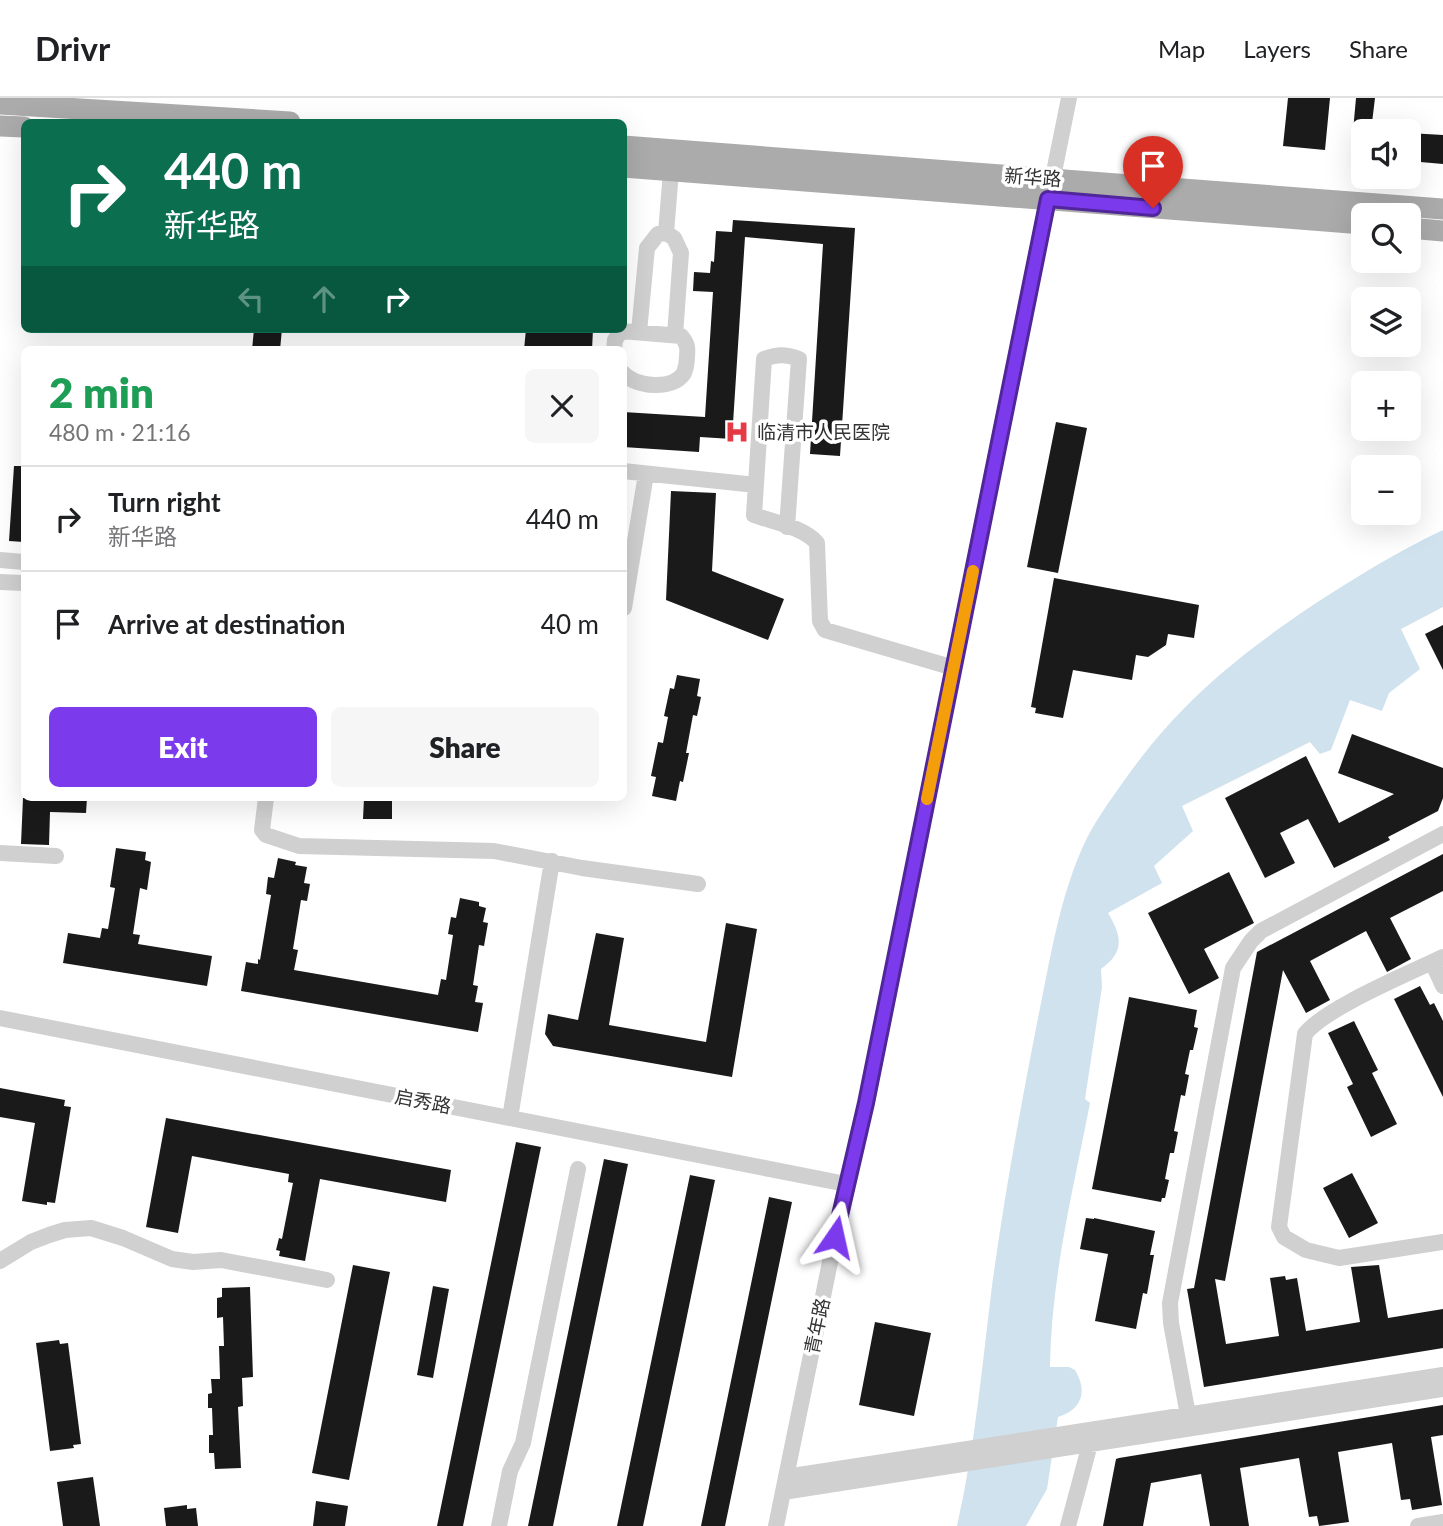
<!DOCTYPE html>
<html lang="en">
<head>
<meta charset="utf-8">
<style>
	:root { --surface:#fff; --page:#f6f6f6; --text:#202124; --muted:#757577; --line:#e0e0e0; --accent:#7c3aed }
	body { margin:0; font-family:Lato,"Noto Sans SC",sans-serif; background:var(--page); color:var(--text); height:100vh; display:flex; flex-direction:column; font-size:26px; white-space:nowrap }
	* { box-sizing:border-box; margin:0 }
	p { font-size:23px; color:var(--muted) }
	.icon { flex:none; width:38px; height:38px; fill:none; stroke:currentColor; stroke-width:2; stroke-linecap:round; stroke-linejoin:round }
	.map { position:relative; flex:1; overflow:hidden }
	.details { position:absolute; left:21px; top:248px; width:606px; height:455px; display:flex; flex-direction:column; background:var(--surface); border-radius:10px; box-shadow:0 7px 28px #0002 }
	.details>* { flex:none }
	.hud { position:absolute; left:21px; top:21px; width:606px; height:214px; border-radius:10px; box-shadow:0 7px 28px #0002; background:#0b6e4f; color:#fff; overflow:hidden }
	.buttons { position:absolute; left:1351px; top:21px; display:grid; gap:14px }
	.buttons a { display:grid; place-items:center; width:70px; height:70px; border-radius:10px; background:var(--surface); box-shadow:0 7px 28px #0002; font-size:35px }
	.pin { position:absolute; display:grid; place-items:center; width:60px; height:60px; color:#fff; margin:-72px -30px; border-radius:50% 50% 50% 0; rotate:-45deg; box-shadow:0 0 7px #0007 }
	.pin .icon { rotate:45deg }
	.me { position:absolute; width:77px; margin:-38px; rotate:11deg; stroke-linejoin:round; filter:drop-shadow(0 0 5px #0008) }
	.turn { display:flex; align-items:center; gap:24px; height:147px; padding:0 28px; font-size:32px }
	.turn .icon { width:91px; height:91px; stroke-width:2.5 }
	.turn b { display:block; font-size:49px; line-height:60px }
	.lanes { display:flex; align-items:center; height:66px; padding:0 28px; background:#0003; justify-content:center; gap:35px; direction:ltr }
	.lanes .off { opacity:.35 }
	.round { display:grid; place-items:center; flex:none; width:74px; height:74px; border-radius:10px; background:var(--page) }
	.headline { display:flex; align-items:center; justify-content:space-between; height:119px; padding:0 28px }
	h1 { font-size:42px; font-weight:800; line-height:52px; color:#1e9e55 }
	.primary-button { display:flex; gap:14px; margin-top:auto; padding:14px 28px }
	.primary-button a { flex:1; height:80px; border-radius:10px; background:var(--accent); color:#fff; font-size:28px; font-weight:800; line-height:80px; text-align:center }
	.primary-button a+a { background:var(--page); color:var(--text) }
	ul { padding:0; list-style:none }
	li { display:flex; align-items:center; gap:21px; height:105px; padding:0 28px; border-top:2px solid var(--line) }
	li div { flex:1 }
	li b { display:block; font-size:26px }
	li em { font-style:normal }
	header { display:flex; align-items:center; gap:42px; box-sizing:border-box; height:98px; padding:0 35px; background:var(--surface); border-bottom:2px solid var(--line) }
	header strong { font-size:33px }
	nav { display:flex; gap:38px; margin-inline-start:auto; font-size:24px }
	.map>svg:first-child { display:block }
	.water { fill:#cfe2ee }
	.building { fill:#1a1a1a }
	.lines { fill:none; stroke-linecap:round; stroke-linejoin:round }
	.minor { stroke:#d0d0d0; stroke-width:16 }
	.major { stroke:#ababab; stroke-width:21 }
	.route-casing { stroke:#51269a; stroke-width:18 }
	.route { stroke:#7c3aed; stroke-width:12 }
	.slow { stroke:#f59e0b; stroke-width:12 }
	.labels { text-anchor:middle; stroke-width:7; stroke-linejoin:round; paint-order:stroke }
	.street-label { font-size:19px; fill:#333; stroke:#fff }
	.poi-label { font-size:19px; fill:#333; stroke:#fff; text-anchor:start }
</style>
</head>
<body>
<header>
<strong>Drivr</strong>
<nav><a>Map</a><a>Layers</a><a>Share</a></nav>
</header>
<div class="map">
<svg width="1443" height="1428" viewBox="0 0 1443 1428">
	<rect width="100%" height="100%" fill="#fff"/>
	<!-- water -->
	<path class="water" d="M1443,432V509L1401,531L1420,571L1389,595L1382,613L1350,602L1331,652L1320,656L1310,644L1182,708L1193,733L1154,768L1162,785L1108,815C1122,838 1125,854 1101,871L1102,889L1085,1001L1090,1005C1073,1093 1051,1180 1050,1269H1069L1075,1272C1088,1293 1082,1312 1058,1319L1047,1391L1026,1428H957C975,1349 982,1268 992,1188C1004,1099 1020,1012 1037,925C1050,864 1059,798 1086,742C1096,722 1109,704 1121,687C1176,608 1232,562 1310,509C1353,481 1396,454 1443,432Z"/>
	<!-- building -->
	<path class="building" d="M1288,0H1330L1325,52L1283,48Z
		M1356,0H1375L1371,33H1353Z
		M1409,35L1443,37V66L1409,63Z
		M733,122L855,130L840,358L810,356L823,146L745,139L732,341L700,339L699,354L623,349V314L705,319L713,194L693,193L694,174L710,175L711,163L714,164L716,133L732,134Z
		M254,231H282L280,252H252Z
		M526,231H593L592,252H524Z
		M1056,324L1087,330L1058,475L1027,469Z
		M14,368H24V444L9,443Z
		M671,393L716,395L712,473L784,501L768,542L666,502Z
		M1054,480L1199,507L1194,540L1168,536L1166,547L1148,559L1136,557L1132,582L1073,572L1063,620L1035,615L1036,610L1031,609Z
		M1443,527V572L1425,536Z
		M677,577L700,581L697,598L701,599L697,618L693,617L686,655H689L683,684L680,683L676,703L652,698L656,679L651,678L658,644L663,645L668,619L664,618L670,590L674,591Z
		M1352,636L1443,670V700L1438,713L1388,739L1390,742L1334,770L1308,721L1280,735L1295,765L1265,780L1225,700L1306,658L1339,725L1394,696L1338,675Z
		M23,700H87L86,715L50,714L49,747L21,746Z
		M364,700H392V721H363Z
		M116,750L146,754L145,762L151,764L147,792L140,790L133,836L140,837L138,846L212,858L207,888L63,865L68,835L100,840L102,830L108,831L115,790L110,789Z
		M1443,756V793L1390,820L1411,861L1387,874L1366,833L1310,863L1330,902L1306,915L1283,872L1225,1183L1215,1181L1226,1246L1279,1238L1270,1180L1285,1178L1286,1182L1297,1180L1306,1233L1360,1224L1351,1169L1379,1167L1388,1220L1443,1211V1250L1204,1289L1187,1191L1194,1190L1257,854Z
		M278,760L296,764L295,767L307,769L304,785L310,786L307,803L301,802L293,851L298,852L294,872L438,897L441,881L446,882L453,837L448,836L451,819L456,820L460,800L479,804V808L486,810L483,824L488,825L484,848L479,847L473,887L478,888L475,904L483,905L478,934L241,893L246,864L258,866V861L260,862L271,797L266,796L268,779L274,780Z
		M1229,774L1254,825L1204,851L1219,880L1189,896L1148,815Z
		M726,825L757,831L732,979L553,948L545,936L548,916L578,922L596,835L624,840L609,927L706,944Z
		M1420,888L1430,907L1434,905L1443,923V999L1394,901Z
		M1129,899L1197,912L1194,929L1198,930L1193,952H1190L1185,976L1189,977L1185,998L1181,997L1174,1033L1178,1034L1174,1055H1170L1165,1081L1169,1082L1165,1100H1162L1161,1104L1092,1091Z
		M1354,923L1378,972L1372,975L1397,1026L1371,1039L1347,989L1353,986L1328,935Z
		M0,990L65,1002L64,1008L71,1009L55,1105L47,1104V1107L22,1103L35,1025L0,1019Z
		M166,1020L451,1072L446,1104L320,1081L305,1163L279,1158L280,1153L276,1152L279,1140L282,1141L293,1085L288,1084L289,1076L192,1058L178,1135L146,1129Z
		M516,1044L541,1049L463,1428H437Z
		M604,1061L628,1066L553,1428H528Z
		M1352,1075L1378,1125L1349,1140L1323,1090Z
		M690,1077L715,1082L681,1247L643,1428H617Z
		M769,1099L792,1104L725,1428H701Z
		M1086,1120L1094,1121V1120L1155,1133L1150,1157H1154L1147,1196L1143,1195L1136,1231L1095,1223L1108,1156L1080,1151Z
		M353,1167L390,1174L349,1382L312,1375Z
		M433,1188L449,1191L433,1280L417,1277Z
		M250,1189L253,1279L242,1280L243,1308L238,1309L241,1370L215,1371L214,1355H209V1337H213L212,1310H208V1296L212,1295L211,1281H220L219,1248H224L223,1219L217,1220V1200L222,1199V1190Z
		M875,1224L931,1235L914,1318L859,1307Z
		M59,1242L60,1246L68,1245L81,1346L73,1347L74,1350L50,1353L36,1245Z
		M1443,1307V1337L1431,1339L1442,1407L1412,1412L1410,1401L1401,1402L1392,1345L1338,1354L1349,1424L1319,1428L1317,1418L1309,1419L1299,1360L1240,1370L1249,1428H1210L1201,1376L1151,1385L1143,1428H1103L1116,1361L1119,1360Z
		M93,1379L100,1428H63L57,1384Z
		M316,1403L348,1408L345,1428H313Z
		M187,1407V1411L196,1410L198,1428H166L164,1410Z"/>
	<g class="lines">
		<!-- minor -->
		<path class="minor" d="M666,135L671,73
			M639,234L647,150L658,136L666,135L674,140L681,155L675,237
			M614,252L615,242L621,233L681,238C687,245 688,249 687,258C687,263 686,270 684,275C673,293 635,289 623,275
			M623,373L756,387
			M787,429L799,261C785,256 778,256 764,261L754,417C773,424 803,429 817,445L820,523L825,532L954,570
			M0,462L24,464
			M0,484L24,485
			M624,510L646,376
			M266,700L262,732L266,737L299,748L494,753L582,770L698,786
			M0,755L56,758
			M1443,859C1410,875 1325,910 1305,936L1279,1129L1284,1139L1306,1152L1339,1160L1443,1144
			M1432,864L1443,888
			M0,920L846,1086
			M510,1020L552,763
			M0,1163L31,1144L49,1137L65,1132L91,1130L123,1140L172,1161L193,1164L221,1162L327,1182
			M1188,1317L1171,1225L1170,1205L1233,870L1251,843L1261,833L1443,736
			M786,1379L1443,1277
			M783,1394L1443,1291
			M499,1428L510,1373L523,1345L578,1071
			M776,1428L846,1086L860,1032L1069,0
			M1068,1428L1090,1346
			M1418,1428L1443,1424"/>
		<!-- major -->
		<path class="major" d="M0,6L290,24
			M0,28L24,29
			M623,48L1443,111
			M623,69L1363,126
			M1409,130L1443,133"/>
	</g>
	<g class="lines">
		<!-- route casing -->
		<g class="route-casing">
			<path id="route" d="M835,1139L866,1005L1048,101L1153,110"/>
		</g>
		<!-- route -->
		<use href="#route" class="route"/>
		<!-- slow -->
		<path class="slow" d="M927,701L973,473"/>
	</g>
	<!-- icons -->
	<defs>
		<g id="hospital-bare" transform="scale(1.89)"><path d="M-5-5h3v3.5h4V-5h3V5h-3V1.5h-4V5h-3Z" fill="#e63946" stroke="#fff" stroke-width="2.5" paint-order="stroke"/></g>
	</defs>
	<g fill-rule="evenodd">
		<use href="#hospital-bare" x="737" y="334"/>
	</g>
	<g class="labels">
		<!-- street labels -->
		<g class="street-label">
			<text transform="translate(1033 79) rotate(4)" y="7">新华路</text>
			<text transform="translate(423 1003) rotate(11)" y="7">启秀路</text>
			<text transform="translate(817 1228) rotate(-78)" y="7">青年路</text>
		</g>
		<!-- poi labels -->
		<g class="poi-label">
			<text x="757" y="341">临清市人民医院</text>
		</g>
	</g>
</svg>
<div class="buttons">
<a><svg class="icon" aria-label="sound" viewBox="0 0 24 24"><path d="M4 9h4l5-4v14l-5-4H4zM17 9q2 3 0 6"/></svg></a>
<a><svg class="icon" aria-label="search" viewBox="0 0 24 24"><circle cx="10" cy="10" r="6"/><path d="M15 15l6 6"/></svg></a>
<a><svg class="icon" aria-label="layers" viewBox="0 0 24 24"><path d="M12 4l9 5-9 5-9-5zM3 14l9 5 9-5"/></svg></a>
<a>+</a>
<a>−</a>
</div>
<div class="pin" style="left:1153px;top:110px;background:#d93025"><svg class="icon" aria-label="arrive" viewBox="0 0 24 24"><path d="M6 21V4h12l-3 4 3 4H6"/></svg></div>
<svg class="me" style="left:835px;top:1139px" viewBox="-20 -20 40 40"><path d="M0-17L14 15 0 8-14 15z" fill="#7c3aed" stroke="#fff" stroke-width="4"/></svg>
<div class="hud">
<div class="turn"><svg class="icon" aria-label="right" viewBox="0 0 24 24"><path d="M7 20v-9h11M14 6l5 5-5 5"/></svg><div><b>440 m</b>新华路</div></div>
<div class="lanes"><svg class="icon off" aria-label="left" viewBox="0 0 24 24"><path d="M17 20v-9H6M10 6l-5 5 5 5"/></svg><svg class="icon off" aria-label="ahead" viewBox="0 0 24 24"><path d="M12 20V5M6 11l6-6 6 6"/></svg><svg class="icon" aria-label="right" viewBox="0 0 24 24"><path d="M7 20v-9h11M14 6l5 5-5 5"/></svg></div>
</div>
<section class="details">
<div class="headline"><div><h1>2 min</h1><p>480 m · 21:16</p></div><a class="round"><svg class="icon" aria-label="close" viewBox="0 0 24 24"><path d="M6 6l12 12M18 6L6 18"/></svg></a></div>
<ul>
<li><svg class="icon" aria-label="right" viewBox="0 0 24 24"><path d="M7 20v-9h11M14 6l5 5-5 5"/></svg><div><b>Turn right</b><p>新华路</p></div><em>440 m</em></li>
<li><svg class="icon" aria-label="arrive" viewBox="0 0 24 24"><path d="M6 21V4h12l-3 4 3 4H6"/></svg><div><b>Arrive at destination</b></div><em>40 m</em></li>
</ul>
<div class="primary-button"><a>Exit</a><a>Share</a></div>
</section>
</div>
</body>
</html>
